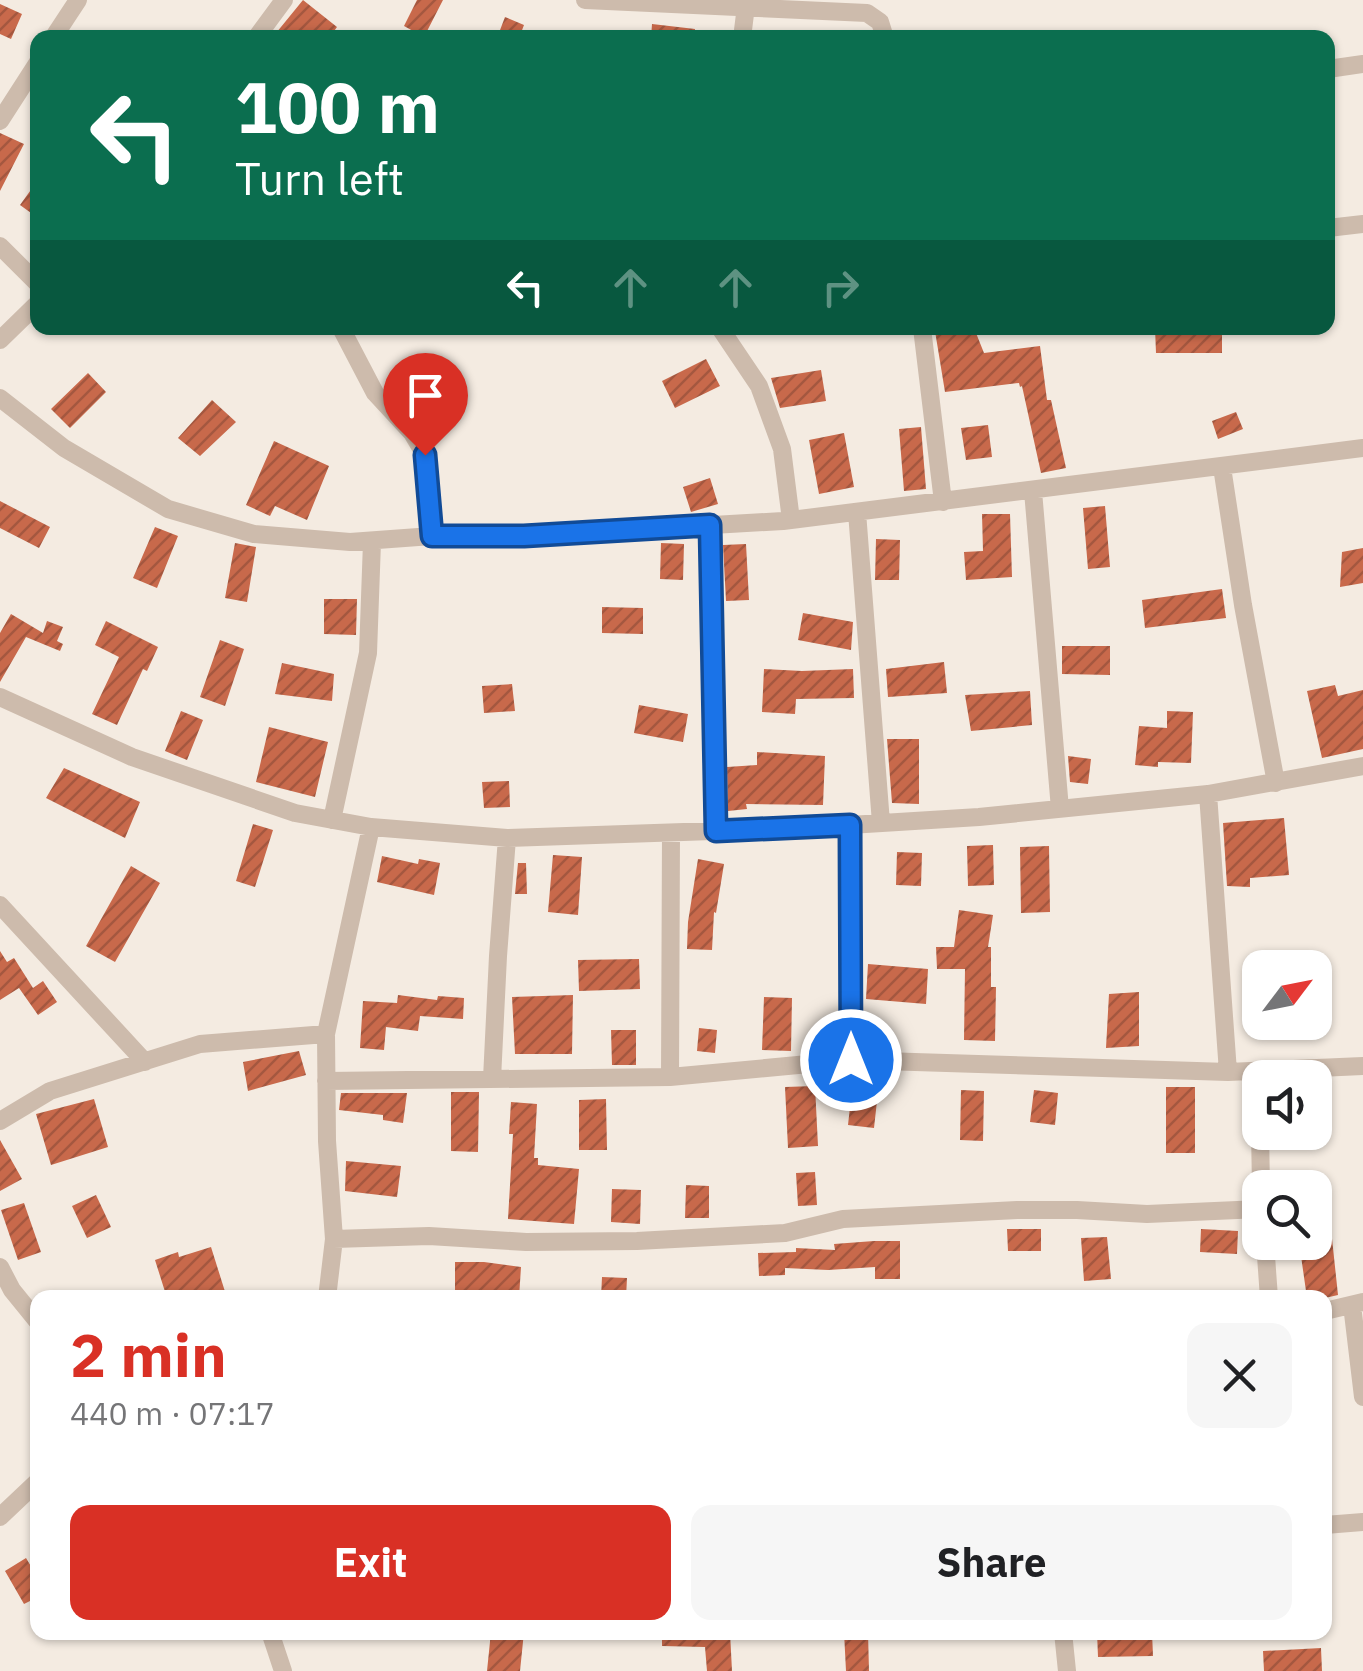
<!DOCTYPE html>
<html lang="en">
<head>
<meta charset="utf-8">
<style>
	:root { --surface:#fff; --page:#f6f6f6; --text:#202124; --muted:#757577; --accent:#d93025 }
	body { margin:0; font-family:"IBM Plex Sans",sans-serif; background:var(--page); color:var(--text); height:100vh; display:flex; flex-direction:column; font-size:38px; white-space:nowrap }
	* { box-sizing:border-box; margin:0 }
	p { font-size:32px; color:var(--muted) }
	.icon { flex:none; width:55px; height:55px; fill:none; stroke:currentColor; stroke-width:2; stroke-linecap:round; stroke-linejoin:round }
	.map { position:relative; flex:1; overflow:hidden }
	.details { position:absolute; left:30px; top:1290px; width:1302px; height:350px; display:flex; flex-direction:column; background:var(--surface); border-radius:20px; box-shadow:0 2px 8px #0004 }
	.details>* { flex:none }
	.banner { position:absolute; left:30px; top:30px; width:1305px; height:305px; border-radius:20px; box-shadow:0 2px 8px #0004; background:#0b6e4f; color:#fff; overflow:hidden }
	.needle { width:65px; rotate:58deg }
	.controls { position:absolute; left:1242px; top:950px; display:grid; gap:20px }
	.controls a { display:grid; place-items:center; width:90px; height:90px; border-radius:20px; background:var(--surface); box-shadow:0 2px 8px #0004; font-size:50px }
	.pin { position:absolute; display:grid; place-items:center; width:85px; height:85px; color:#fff; margin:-102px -42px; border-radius:50% 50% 50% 0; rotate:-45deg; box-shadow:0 0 10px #0007 }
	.pin .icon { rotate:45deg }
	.me { position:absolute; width:110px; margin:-55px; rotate:0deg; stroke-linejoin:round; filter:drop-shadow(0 0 8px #0008) }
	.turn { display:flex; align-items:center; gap:35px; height:210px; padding:0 40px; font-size:45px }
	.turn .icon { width:130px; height:130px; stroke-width:2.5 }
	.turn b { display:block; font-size:70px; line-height:85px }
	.lanes { display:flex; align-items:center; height:95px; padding:0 40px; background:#0003; justify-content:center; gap:50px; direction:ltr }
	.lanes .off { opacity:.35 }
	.round { display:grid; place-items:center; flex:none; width:105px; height:105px; border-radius:20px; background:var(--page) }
	.summary { display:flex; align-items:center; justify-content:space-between; height:170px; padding:0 40px }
	h1 { font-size:60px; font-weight:700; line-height:75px; color:var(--accent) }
	.primary-button { display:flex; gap:20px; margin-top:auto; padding:20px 40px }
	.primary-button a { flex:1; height:115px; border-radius:20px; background:var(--accent); color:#fff; font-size:40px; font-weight:700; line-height:115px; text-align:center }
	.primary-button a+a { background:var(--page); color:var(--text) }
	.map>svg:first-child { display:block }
	.building { fill:url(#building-hatch) }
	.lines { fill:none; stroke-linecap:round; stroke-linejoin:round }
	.minor { stroke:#cdbbac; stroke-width:18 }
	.route-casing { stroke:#114b97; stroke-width:25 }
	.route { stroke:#1a73e8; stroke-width:18 }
</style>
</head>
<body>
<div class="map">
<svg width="1363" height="1671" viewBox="0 0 1363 1671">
	<defs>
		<pattern id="building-hatch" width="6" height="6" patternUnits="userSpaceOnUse" patternTransform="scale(2.5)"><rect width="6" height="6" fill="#c8694b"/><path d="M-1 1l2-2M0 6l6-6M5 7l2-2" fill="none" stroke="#a4573f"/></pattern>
	</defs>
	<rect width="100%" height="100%" fill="#f4ebe1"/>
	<!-- building -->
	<path class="building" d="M303,0L337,27L329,38H272Z
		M417,0H443L424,37L404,26Z
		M0,4L22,14L11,39L0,34Z
		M505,17L524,25L519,38H497Z
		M652,24L695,29L694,38H651Z
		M0,133L24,144L0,191Z
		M38,180V218L20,205Z
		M945,328H974L984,353L1040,346L1047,400H1051L1066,468L1041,473L1022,386L1020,387L1019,383L945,392L935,331Z
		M1155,328H1222V353H1156Z
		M706,359L720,386L675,408L662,381Z
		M821,370L826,401L780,408L771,378Z
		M88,373L106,392L70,428L51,409Z
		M212,400L236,422L200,456L178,438Z
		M1236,412L1243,429L1218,439L1212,421Z
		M988,425L992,457L966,460L961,428Z
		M921,427L926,489L904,491L899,429Z
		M844,433L854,487L819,494L809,440Z
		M274,441L329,466L307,520L275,506L270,516L246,505Z
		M710,478L718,504L691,512L683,487Z
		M0,501L50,527L39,548L0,528Z
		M1105,506L1110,567L1088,569L1083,508Z
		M982,514H1010L1012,577L966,580L964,552L983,551Z
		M155,527L178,536L157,588L133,578Z
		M876,539L900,540L899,580H875Z
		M235,543L256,547L247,602L225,598Z
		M661,543L684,544L683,580L660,579Z
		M746,544L749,600L726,601L723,545Z
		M1363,548V583L1340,587L1342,552Z
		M1222,589L1226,618L1145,628L1142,600Z
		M324,599H357L356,635L324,634Z
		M602,607L643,608V634L602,633Z
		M803,613L853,622L851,650L798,640Z
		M11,614L43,633L47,621L63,627L57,641L63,644L60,651L26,637L0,682V633Z
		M106,621L158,647L147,671L143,669L117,725L92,714L119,657L95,645Z
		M220,640L244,649L225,706L200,697Z
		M1062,646H1110V675L1062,674Z
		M944,662L947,693L888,697L886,669Z
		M282,663L334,674L332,701L275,694Z
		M764,669L802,671L853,669L854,698L796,699L795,714L762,712Z
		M512,684L515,711L484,713L482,686Z
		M1335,685L1338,696L1363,690V749L1322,758L1307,691Z
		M1030,691L1032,725L971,731L965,695Z
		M639,705L688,714L683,742L634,733Z
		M181,711L203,720L187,760L165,751Z
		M1167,711L1193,712L1191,763L1158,762V767L1135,765L1139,726L1167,728Z
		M269,727L328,742L315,797L256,782Z
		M887,739H919V804L892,803Z
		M757,752L825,756L823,805L746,804L747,809L728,811L727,767L757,765Z
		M1068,756L1091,759L1088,784L1070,782Z
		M64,768L140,802L125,838L46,798Z
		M509,781L510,807L484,808L482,782Z
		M1284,818L1289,875L1250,878V887L1227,886L1223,823Z
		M253,824L273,830L255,887L236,881Z
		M993,845L994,885L968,886L967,846Z
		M1049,846L1050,912L1021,913L1020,847Z
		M897,852L922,853L921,886L896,885Z
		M553,855L582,857L578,915L548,912Z
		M382,856L418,864L419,859L440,863L434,895L377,882Z
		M698,859L724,864L716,913L714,912L712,950L687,949L688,922Z
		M518,863H526L527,894H515Z
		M131,866L160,883L115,962L86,946Z
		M959,910L993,915L988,947H991V987H996L995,1041L964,1040L965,969H937L936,947H954Z
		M0,951L7,962L14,958L33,988L43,981L57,1002L38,1015L19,988L0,1000Z
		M639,959L640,989L579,991L578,960Z
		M868,964L928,969L926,1004L866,999Z
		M1139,992V1046L1106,1048L1109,994Z
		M398,995L437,1000L438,996L464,998L463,1019L420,1016L418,1031L386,1027L384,1050L360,1048L363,1001L397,1003Z
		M573,995L572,1054H515L512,997Z
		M764,997L792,998L791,1051L762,1050Z
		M699,1028L717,1030L715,1053L697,1051Z
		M611,1030H636V1065H612Z
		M299,1051L306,1075L248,1091L243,1062Z
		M815,1086L818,1146L788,1148L785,1087Z
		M1166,1087H1195V1153H1166Z
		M852,1089L878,1092L874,1128L848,1125Z
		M961,1090L984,1091L983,1141L960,1140Z
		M1034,1090L1058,1093L1055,1125L1030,1122Z
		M451,1092H479L478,1152L451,1151Z
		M341,1093H407L403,1123L383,1120V1115L339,1110Z
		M94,1099L108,1147L51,1165L36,1114Z
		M606,1099L607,1150H579V1100Z
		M511,1102L537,1104L534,1158H538V1165L579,1169L574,1224L508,1219L513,1134H509Z
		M0,1140L22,1179L0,1191Z
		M346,1161L401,1166L397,1197L345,1191Z
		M815,1172L817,1205L798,1206L796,1173Z
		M686,1185L709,1186V1218H685Z
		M612,1189L641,1190L640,1224L611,1222Z
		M96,1195L111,1227L87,1238L72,1206Z
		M24,1203L41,1252L18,1260L1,1210Z
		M1007,1229H1041V1251H1008Z
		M1201,1229L1238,1231L1237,1254L1200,1252Z
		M1331,1229L1338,1295L1325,1298H1307L1299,1242H1315V1231Z
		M1107,1237L1111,1279L1084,1281L1081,1238Z
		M874,1241H900V1279H875V1267L828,1270L785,1268V1275L759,1276L758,1253L796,1252V1248L835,1250L834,1244Z
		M211,1247L227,1298H167L155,1260L178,1252L179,1257Z
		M455,1262H484L521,1267L519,1298H455Z
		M602,1277L627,1278L626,1298H601Z
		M26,1558L38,1578V1597L24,1604L5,1571Z
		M491,1632H524L520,1671H487Z
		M662,1632H730L732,1671H707L705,1647L662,1646Z
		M844,1632H868L869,1671H846Z
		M1097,1632H1152L1153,1656L1098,1657Z
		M1321,1648L1322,1671H1264L1263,1651Z"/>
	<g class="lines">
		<!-- minor -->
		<path class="minor" d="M585,0L867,13L880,22L885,38
			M53,38L78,0
			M256,38L284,0
			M742,38L746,6
			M1328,69L1363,64
			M0,121L38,62
			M1328,228L1363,224
			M0,246L38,284
			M341,328L375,393L412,433L425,455L432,536
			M720,328L759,386L782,449L791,520
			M922,328L943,502
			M0,340L38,303
			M0,398L64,448L168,509L254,534L350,542L432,536H524L783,521L1363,448
			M1222,467L1243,605L1276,783
			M1033,491L1060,809
			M857,512L881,823
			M710,525L716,831
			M0,697L132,757L295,813L371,827L507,838L801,828L979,817L1208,794L1363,766
			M1208,794L1228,1072
			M332,820L368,653L372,542
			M850,825L851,1060
			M0,905L145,1062
			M1259,1072L1261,1188
			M670,1077L671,833
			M492,1079L498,956L507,838
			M326,1081L670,1077L851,1060L1228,1072L1363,1066
			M0,1121L50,1091L200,1044L326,1034
			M334,1239L429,1236L526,1242L637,1241L785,1233L843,1219L1017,1210H1077L1147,1214L1260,1209
			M1265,1242L1269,1298
			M0,1267L12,1290L38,1322
			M327,1298L334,1239L327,1141L326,1034L371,827
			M1352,1305L1363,1397
			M1325,1311L1363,1302
			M0,1517L38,1481
			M1325,1525L1363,1522
			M270,1632L283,1671
			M1063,1632L1067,1671"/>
	</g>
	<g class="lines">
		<!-- route casing -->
		<g class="route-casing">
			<path id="route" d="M425,455L432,536H524L710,525L716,831L850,825L851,1060"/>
		</g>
		<!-- route -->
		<use href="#route" class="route"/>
	</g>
</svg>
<div class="controls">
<a><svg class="needle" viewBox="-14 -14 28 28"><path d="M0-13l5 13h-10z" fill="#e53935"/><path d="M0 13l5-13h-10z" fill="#757577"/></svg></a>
<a><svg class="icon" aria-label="sound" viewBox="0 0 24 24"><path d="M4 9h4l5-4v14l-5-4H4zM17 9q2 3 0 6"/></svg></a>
<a><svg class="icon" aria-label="search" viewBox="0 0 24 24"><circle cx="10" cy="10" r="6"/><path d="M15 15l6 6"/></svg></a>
</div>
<div class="pin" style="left:425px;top:455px;background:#d93025"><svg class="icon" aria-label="arrive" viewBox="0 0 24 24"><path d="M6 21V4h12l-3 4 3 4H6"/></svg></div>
<svg class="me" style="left:851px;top:1060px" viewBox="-20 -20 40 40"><circle r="17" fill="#1a73e8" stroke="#fff" stroke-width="3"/><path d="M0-11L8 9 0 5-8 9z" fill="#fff"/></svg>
<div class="banner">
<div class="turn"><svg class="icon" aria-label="left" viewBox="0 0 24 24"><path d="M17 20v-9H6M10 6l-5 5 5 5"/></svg><div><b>100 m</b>Turn left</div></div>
<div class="lanes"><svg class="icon" aria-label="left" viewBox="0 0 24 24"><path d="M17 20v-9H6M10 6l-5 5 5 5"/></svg><svg class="icon off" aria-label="ahead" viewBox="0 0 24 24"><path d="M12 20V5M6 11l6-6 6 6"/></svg><svg class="icon off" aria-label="ahead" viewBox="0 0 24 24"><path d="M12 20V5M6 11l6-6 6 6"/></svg><svg class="icon off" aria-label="right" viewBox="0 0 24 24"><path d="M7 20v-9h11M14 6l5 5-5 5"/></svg></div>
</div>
<section class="details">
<div class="summary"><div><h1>2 min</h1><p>440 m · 07:17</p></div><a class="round"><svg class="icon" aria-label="close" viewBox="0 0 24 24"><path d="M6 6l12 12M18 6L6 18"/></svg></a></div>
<div class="primary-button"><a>Exit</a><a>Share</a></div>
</section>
</div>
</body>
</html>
